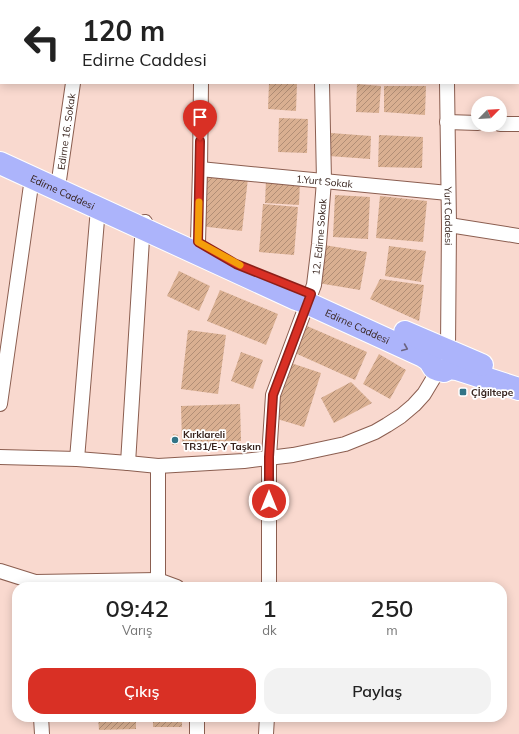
<!DOCTYPE html>
<html lang="tr">
<head>
<meta charset="utf-8">
<style>
	:root { --surface:#fff; --page:#f2f2f2; --text:#222; --muted:#767676; --accent:#d93025 }
	body { margin:0; font-family:Mulish,sans-serif; background:var(--page); color:var(--text); height:100vh; display:flex; flex-direction:column; font-size:15px; white-space:nowrap }
	* { box-sizing:border-box; margin:0 }
	p { font-size:13px; color:var(--muted) }
	.icon { flex:none; width:22px; height:22px; fill:none; stroke:currentColor; stroke-width:2; stroke-linecap:round; stroke-linejoin:round }
	.map { position:relative; flex:1; overflow:hidden }
	.sheet { position:absolute; left:12px; top:582px; width:495px; height:140px; display:flex; flex-direction:column; background:var(--surface); border-radius:16px; box-shadow:0 2px 10px #0003 }
	.sheet>* { flex:none }
	.guide { position:absolute; left:0px; top:0px; width:519px; height:84px; box-shadow:0 2px 10px #0003; background:#fff; color:var(--text); overflow:hidden }
	.needle { width:26px; rotate:66deg }
	.controls { position:absolute; left:471px; top:96px; display:grid; gap:8px }
	.controls a { display:grid; place-items:center; width:36px; height:36px; border-radius:50%; background:var(--surface); box-shadow:0 2px 10px #0003; font-size:20px }
	.pin { position:absolute; display:grid; place-items:center; width:34px; height:34px; color:#fff; margin:-41px -17px; border-radius:50% 50% 50% 0; rotate:-45deg; box-shadow:0 0 4px #0007 }
	.pin .icon { rotate:45deg }
	.me { position:absolute; width:44px; margin:-22px; rotate:0deg; stroke-linejoin:round; filter:drop-shadow(0 0 3px #0008) }
	.turn { display:flex; align-items:center; gap:14px; height:84px; padding:0 16px; font-size:18px }
	.turn .icon { width:52px; height:52px; stroke-width:2.5 }
	.turn b { display:block; font-size:28px; line-height:34px }
	.eta { display:flex; justify-content:space-evenly; align-items:center; height:68px; text-align:center }
	.eta b { font-size:24px; font-weight:600; line-height:28px }
	.action { display:flex; gap:8px; margin-top:auto; padding:8px 16px }
	.action a { flex:1; height:46px; border-radius:16px; background:var(--accent); color:#fff; font-size:16px; font-weight:600; line-height:46px; text-align:center }
	.action a+a { background:var(--page); color:var(--text) }
	.map>svg:first-child { display:block }
	.building { fill:url(#building-hatch) }
	.lines { fill:none; stroke-linecap:round; stroke-linejoin:round }
	.minor-casing { stroke:#8b5e50; stroke-width:16 }
	.trunk-casing { stroke:#fff; stroke-width:24 }
	.minor { stroke:#fff; stroke-width:14 }
	.trunk { stroke:#acb4fb; stroke-width:22 }
	.oneway { stroke:#6c6481 }
	.route-casing { stroke:#8d1f18; stroke-width:10 }
	.route { stroke:#d93025; stroke-width:7 }
	.slow { stroke:#f59e0b; stroke-width:7 }
	.poi-dot { fill:#327486; stroke:#fff; stroke-width:1.5 }
	.labels { text-anchor:middle; stroke-width:3.5; stroke-linejoin:round; paint-order:stroke }
	.street-label { font-size:10px; fill:#37231d; stroke:#fff }
	.poi-label { font-size:10px; font-weight:bold; fill:#37231d; stroke:#fff; text-anchor:start }
</style>
</head>
<body>
<div class="map">
<svg width="519" height="734" viewBox="0 0 519 734">
	<defs>
		<pattern id="building-hatch" width="6" height="6" patternUnits="userSpaceOnUse"><rect width="6" height="6" fill="#d9af91"/><path d="M-1 1l2-2M0 6l6-6M5 7l2-2" fill="none" stroke="#b18e76"/></pattern>
	</defs>
	<rect width="100%" height="100%" fill="#f9d9cf"/>
	<!-- building -->
	<path class="building" d="M269,83H297L296,111L268,109Z
		M357,84L381,86L379,113L356,112Z
		M384,86H426L425,115L384,112Z
		M279,118L308,119L307,153L278,152Z
		M331,133L371,136L370,159L329,156Z
		M379,135L423,137L422,168L378,167Z
		M206,173L248,178L242,231L200,226Z
		M266,180L300,182L299,205L265,203Z
		M335,195L370,197L368,239L333,237Z
		M380,196L427,201L423,242L376,238Z
		M263,204L298,207L294,255L259,252Z
		M324,245L367,252L360,290L318,283Z
		M389,246L426,251L421,282L385,276Z
		M179,271L210,286L199,311L167,296Z
		M380,279L424,285L419,321L370,299Z
		M220,290L278,314L266,345L207,321Z
		M307,326L367,352L355,380L295,353Z
		M188,330L226,335L218,394L181,389Z
		M241,352L263,360L253,389L231,381Z
		M379,354L406,370L390,399L363,384Z
		M291,363L321,373L304,427L274,418Z
		M351,382L372,403L334,423L321,398Z
		M240,404L241,441L182,442L181,406Z
		M173,434L178,435L177,445H172Z
		M98,717H136V729L99,730Z
		M153,717H182V727H153Z"/>
	<g class="lines">
		<!-- minor casing -->
		<g class="minor-casing">
			<g id="minor">
				<path d="M29,0V1"/>
				<path d="M75,0V1"/>
				<path d="M446,0V1"/>
				<path d="M323,1V0"/>
				<path d="M0,50H1"/>
				<path id="s1" d="M447,83L449,225L448,347V350"/>
				<path d="M447,122L478,123"/>
				<path d="M500,124H519"/>
				<path id="s2" d="M200,169L448,193"/>
				<path id="s3" d="M59,180L73,83"/>
				<path d="M449,225L519,236"/>
				<path d="M198,242L200,169L201,83"/>
				<path d="M0,404L32,178"/>
				<path d="M0,457L77,459L128,463L158,466L244,461L293,455L317,450L345,444L375,432L387,425L401,416L414,405L424,394L436,374L438,370"/>
				<path d="M77,459L98,208"/>
				<path d="M128,463L142,239L145,222"/>
				<path d="M158,466V580L177,587"/>
				<path d="M0,571L35,582"/>
				<path d="M35,587V582L158,580"/>
				<path id="s4" d="M269,587V457L273,395L314,285L319,244L324,181L322,83"/>
				<path d="M41,717L42,734"/>
				<path d="M197,734V717"/>
				<path d="M266,734L267,717"/>
			</g>
		</g>
		<!-- trunk casing -->
		<g class="trunk-casing">
			<g id="trunk">
				<path id="s5" d="M0,163L296,299L307,303L423,356L429,360L434,368L439,370L444,371L450,368L457,369L519,389"/>
				<path d="M405,332L482,365"/>
			</g>
		</g>
		<!-- minor -->
		<use href="#minor" class="minor"/>
		<!-- trunk -->
		<use href="#trunk" class="trunk"/>
	</g>
	<!-- one-way arrows -->
	<defs><path id="oneway-chevron" d="M-2-3.5L2.5 0L-2 3.5" fill="none" stroke-width="1.6" stroke-linecap="round" stroke-linejoin="round"/></defs>
	<use class="oneway" href="#oneway-chevron" transform="translate(405 348) rotate(23)"/>
	<g class="lines">
		<!-- route casing -->
		<g class="route-casing">
			<path id="route" d="M200,141L198,242L236,264L311,294L273,395L269,457V501"/>
		</g>
		<!-- route -->
		<use href="#route" class="route"/>
		<!-- slow -->
		<path class="slow" d="M199,202L198,242L240,265"/>
	</g>
	<!-- markers -->
	<g class="poi-dot">
		<rect x="459" y="388" width="8" height="8" rx="2"/>
		<circle cx="175" cy="440" r="4"/>
	</g>
	<g class="labels">
		<!-- street labels -->
		<g class="street-label">
			<text dy="4" stroke="none"><textPath href="#s3" startOffset="49">Edirne 16. Sokak</textPath></text>
			<text dy="4" stroke="none"><textPath href="#s2" startOffset="125">1.Yurt Sokak</textPath></text>
			<text dy="4" stroke="none"><textPath href="#s5" startOffset="69">Edirne Caddesi</textPath></text>
			<text dy="4" stroke="none"><textPath href="#s1" startOffset="133">Yurt Caddesi</textPath></text>
			<text dy="4" stroke="none"><textPath href="#s4" startOffset="358">12. Edirne Sokak</textPath></text>
			<text dy="4" stroke="none"><textPath href="#s5" startOffset="393">Edirne Caddesi</textPath></text>
		</g>
		<!-- poi labels -->
		<g class="poi-label">
			<text x="471" y="396">Çİğiltepe</text>
			<text x="183" y="438">Kırklareli<tspan x="183" dy="12">TR31/E-Y Taşkın</tspan></text>
		</g>
	</g>
</svg>
<div class="controls">
<a><svg class="needle" viewBox="-14 -14 28 28"><path d="M0-13l5 13h-10z" fill="#e53935"/><path d="M0 13l5-13h-10z" fill="#767676"/></svg></a>
</div>
<div class="pin" style="left:200px;top:141px;background:#d93025"><svg class="icon" aria-label="arrive" viewBox="0 0 24 24"><path d="M6 21V4h12l-3 4 3 4H6"/></svg></div>
<svg class="me" style="left:269px;top:501px" viewBox="-20 -20 40 40"><circle r="17" fill="#d93025" stroke="#fff" stroke-width="3"/><path d="M0-11L8 9 0 5-8 9z" fill="#fff"/></svg>
<div class="guide">
<div class="turn"><svg class="icon" aria-label="left" viewBox="0 0 24 24"><path d="M17 20v-9H6M10 6l-5 5 5 5"/></svg><div><b>120 m</b>Edirne Caddesi</div></div>
</div>
<section class="sheet">
<div class="eta">
<div><b>09:42</b><p>Varış</p></div>
<div><b>1</b><p>dk</p></div>
<div><b>250</b><p>m</p></div>
</div>
<div class="action"><a>Çıkış</a><a>Paylaş</a></div>
</section>
</div>
</body>
</html>
